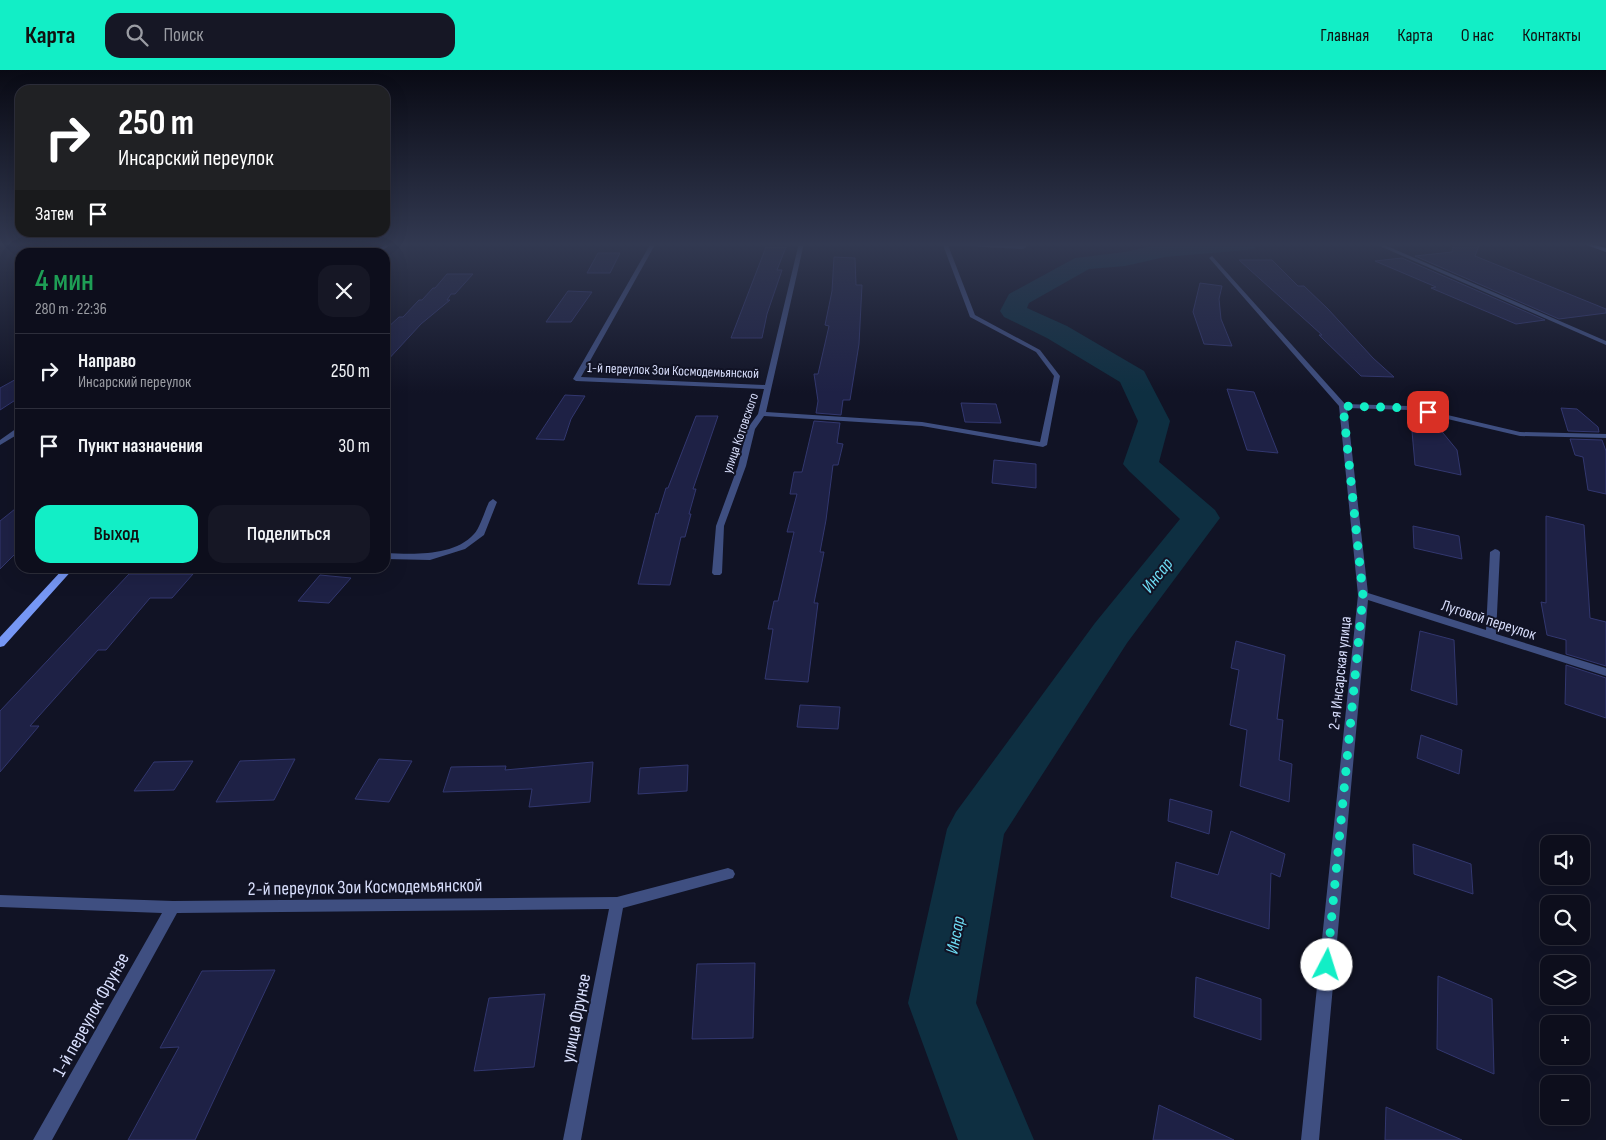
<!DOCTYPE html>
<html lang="ru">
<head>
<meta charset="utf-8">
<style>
	:root { --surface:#0d0e1c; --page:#161725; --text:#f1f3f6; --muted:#9a9ca3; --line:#2d2e3b; --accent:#12eec6 }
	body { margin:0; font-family:"Sofia Sans Condensed",sans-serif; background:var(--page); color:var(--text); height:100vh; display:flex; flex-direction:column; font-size:19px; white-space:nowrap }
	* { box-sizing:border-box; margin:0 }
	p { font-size:16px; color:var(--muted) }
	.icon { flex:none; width:28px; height:28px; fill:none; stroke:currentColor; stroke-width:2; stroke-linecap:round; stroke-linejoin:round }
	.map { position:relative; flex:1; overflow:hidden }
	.panel { position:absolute; left:15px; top:178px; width:375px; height:325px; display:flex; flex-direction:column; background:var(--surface); border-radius:15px; box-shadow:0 5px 20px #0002,0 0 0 1px var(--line) }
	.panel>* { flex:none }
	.hud { position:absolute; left:15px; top:15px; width:375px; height:152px; border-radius:15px; box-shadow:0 5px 20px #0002,0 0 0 1px var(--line); background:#202124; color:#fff; overflow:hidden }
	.buttons { position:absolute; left:1540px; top:765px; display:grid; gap:10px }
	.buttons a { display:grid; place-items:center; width:50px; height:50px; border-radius:10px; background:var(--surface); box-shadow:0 5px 20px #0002,0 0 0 1px var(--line); font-size:25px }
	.pin { position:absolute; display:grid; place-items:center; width:42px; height:42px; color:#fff; margin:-21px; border-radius:10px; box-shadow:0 2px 8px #0006 }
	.me { position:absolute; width:55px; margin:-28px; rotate:5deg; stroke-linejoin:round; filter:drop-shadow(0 0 4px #0008) }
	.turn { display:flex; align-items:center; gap:18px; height:105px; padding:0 20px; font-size:22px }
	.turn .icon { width:65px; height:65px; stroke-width:2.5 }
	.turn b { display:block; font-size:35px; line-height:42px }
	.then { display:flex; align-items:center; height:48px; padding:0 20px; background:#0003; gap:10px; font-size:19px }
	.round { display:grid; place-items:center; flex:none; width:52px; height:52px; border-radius:15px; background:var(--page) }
	.summary { display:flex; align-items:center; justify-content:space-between; height:85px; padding:0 20px }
	h1 { font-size:30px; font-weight:600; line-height:38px; color:#1e9e55 }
	.primary-button { display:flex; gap:10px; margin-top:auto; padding:10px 20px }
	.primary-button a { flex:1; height:58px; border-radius:15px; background:var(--accent); color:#111; font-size:20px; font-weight:600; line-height:58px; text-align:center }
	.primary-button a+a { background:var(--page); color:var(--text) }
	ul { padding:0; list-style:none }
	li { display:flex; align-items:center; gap:15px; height:75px; padding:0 20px; border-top:1px solid var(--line) }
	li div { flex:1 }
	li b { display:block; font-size:19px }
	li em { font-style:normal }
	header { display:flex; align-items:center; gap:30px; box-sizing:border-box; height:70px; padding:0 25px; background:var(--accent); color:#111 }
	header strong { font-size:24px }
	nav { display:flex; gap:28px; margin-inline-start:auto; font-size:18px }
	.search { width:350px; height:45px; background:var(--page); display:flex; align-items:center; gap:12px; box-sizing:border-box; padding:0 18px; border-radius:15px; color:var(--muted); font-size:19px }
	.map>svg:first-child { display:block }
	.green { fill:#142f27 }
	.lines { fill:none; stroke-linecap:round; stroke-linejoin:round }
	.river { fill:#0e2f41; fill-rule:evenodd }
	.building { fill:#1e2145; stroke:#32376f }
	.street { fill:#3f4f81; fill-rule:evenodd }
	.secondary { fill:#7697f5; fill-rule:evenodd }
	.route { stroke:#12eec6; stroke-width:9; stroke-dasharray:0 16.2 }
	.labels { text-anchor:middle; stroke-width:4; stroke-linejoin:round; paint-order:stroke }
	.far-street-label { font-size:14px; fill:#d8defc; stroke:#111325 }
	.street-label { font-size:16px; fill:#d8defc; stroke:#111325 }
	.water-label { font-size:18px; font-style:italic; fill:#6eddf5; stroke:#111325 }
	.near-street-label { font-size:19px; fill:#d8defc; stroke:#111325 }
</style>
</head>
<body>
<header>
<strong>Карта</strong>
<div class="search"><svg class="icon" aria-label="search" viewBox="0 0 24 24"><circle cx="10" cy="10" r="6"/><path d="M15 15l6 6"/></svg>Поиск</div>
<nav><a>Главная</a><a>Карта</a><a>О нас</a><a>Контакты</a></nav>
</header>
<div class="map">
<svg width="1606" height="1070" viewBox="0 0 1606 1070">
	<rect width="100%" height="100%" fill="#111325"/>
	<!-- green -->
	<path class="green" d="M304,173H363L348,182H289Z"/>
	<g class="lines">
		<!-- river -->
		<path class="river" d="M1165,173H1258L1255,178L1247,180L1165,187L1125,196L1089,199L1029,233L1027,238L1067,256L1144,301L1170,351L1159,392L1215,440L1220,448L1127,573L1004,764L976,933L1034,1070H958L908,933L947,759L956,742L1095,553L1180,449L1129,401L1123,394L1138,351L1120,312L1047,268L1004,247L1000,241L1009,224L1075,188L1125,182Z"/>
	</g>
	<!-- building -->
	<path class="building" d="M1454,173H1480L1475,186L1606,239V243L1559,249L1415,186L1452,182Z
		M766,177H786L777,200H782L767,244L762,268H731Z
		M598,183H620L610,203H587Z
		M834,187L855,188L856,215H862L859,274L850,330H843L841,345L816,343L818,331L814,304H818L829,256L825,255L832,221Z
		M1402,188L1545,250L1516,254L1431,218L1436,217L1375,191Z
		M1239,190H1272L1298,216H1304L1328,239L1373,288L1394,307L1361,306L1319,265H1322Z
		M447,204H473L455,224H451L447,230H450L421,254L385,293V260L399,247H403L419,230H422L433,218H435Z
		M1200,213L1222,216L1219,229L1221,249L1232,276L1204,274L1193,242Z
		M568,221L592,222L571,252H546Z
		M20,307V327L0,340V318Z
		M1227,319L1254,322L1278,383L1247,380Z
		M565,325L585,326L571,349L564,370L536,369Z
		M961,333L996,334L1001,353L965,352Z
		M1561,338L1577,339L1598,357L1599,362L1568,361Z
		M696,346H718L693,419H696L689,444H691L685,467H681L670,515L638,514L656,443L658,444L666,418H668Z
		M1411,350L1434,352L1457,380L1461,405L1415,395Z
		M814,351L840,353L837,373L843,374L838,395H833L826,450L820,482H824L814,533H818L808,612L765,609L773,559H768L774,531H778L794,462H787L797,424H790L794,402H802Z
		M1570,369L1602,370L1606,381V424L1588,420L1583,387L1575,385Z
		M994,390L1036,394V418L992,413Z
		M20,435V479L0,499V451Z
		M1546,446L1584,455L1590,548L1606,552V596L1566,584V570L1547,565L1541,532L1546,533Z
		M1413,456L1459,466L1462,489L1414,478Z
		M129,504H193L172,528H150L106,580H98L30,656H39L0,702V641Z
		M320,505L351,508L329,533L298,531Z
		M1420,561L1454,570L1457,635L1411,620Z
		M1236,571L1285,585L1277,649L1283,650L1279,690L1292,694L1289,732L1240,716L1247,660L1230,655L1239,600L1231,598Z
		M1566,595L1606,608V648L1565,634Z
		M800,635L840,637L838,659L797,657Z
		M1421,665L1462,680L1459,704L1417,688Z
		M295,689L274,730L216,732L240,691Z
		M379,689L412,691L389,732L355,729Z
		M193,691L174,720L134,721L154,692Z
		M593,692L590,732L529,737L532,719L443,722L451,697L506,696L505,700Z
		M688,695L687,721L638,724L640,698Z
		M1170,729L1212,741L1209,764L1168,751Z
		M1231,761L1285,784L1280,807L1271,803L1269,859L1171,827L1176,792L1218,805Z
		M1413,774L1471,794L1473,824L1414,804Z
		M755,893L753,968L692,969L697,894Z
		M275,900L195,1070H128L179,977L160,978L202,901Z
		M1438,906L1492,929L1494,1004L1437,979Z
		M1196,907L1261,929V970L1194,947Z
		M545,924L534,997L474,1001L489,928Z
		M1159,1035L1234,1070H1153Z
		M1386,1037L1462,1070H1385Z"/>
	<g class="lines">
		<!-- street -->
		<path class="street" d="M651,173H656L581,307L765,315L799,173H804L766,342L922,352L1040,372L1054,306L1036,282L970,247L943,175L941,173L1020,175V173H1025L1026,177L1023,179L948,175L975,245L1040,280L1060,306L1047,375L1043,377L922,356L764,346L755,359L746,396L724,456L722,503L720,505H714L712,503L716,456L738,396L747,359L758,344L764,319L576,311L573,309Z
			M1373,173H1380L1606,271V275Z
			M1212,186L1345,334L1409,336L1520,362L1606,364V368L1520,366L1409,340L1347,338L1368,523L1486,560L1490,482L1495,479L1498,480L1500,482L1496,564L1606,598V606L1368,530L1319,1070H1301L1358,525L1339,336L1210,189L1209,188Z
			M17,358H20V363L0,375V370Z
			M493,429L497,432L484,465L465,479L430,490L385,489V483C413,484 453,487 474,464C480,458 485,440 489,432Z
			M728,798L733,800L735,804L733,808L623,838L581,1070H563L609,839L177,843L52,1070H33L162,843L0,837V825L173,831L617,827Z"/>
		<!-- secondary -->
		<path class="secondary" d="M387,173H393L380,182H375Z
			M1581,173H1589L1606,178V182Z
			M64,498H74L4,576L0,577V567Z"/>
	</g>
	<!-- sky -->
	<linearGradient id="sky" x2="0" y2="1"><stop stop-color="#090a14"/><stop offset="0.54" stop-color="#323951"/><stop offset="1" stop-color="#323951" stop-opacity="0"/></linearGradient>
	<rect width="1606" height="323" fill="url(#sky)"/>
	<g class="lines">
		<!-- route -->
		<path class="route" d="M1327,895L1363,525L1343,336L1410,338L1428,342"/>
	</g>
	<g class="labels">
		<!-- far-street labels -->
		<g class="far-street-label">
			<text transform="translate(673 300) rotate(2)" y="5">1-й переулок Зои Космодемьянской</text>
			<text transform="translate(740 363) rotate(-71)" y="5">улица Котовского</text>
		</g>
		<!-- street labels -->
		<g class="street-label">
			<text transform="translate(1489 549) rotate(18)" y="6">Луговой переулок</text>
			<text transform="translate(1339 603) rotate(-84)" y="6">2-я Инсарская улица</text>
		</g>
		<!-- water labels -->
		<g class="water-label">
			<text transform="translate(1157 505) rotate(-52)" y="6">Инсар</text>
			<text transform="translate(955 865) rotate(-79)" y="6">Инсар</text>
		</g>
		<!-- near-street labels -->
		<g class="near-street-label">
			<text transform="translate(365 816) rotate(-1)" y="7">2-й переулок Зои Космодемьянской</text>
			<text transform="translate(90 944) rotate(-61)" y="7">1-й переулок Фрунзе</text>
			<text transform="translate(575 948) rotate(-79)" y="7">улица Фрунзе</text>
		</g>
	</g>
</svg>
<div class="buttons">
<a><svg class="icon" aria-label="sound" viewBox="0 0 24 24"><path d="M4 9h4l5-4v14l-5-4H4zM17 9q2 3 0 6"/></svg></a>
<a><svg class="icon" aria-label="search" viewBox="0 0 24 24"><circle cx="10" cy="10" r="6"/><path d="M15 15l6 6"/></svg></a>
<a><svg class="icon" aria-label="layers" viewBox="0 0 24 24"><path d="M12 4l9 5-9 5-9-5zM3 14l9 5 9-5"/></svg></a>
<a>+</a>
<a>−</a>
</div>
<div class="pin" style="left:1428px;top:342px;background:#d93025"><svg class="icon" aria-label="arrive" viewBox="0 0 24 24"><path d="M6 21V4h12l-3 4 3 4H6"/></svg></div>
<svg class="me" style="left:1327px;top:895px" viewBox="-20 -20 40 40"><circle r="19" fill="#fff"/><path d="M0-13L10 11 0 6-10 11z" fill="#12eec6"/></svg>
<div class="hud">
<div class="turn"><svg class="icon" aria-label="right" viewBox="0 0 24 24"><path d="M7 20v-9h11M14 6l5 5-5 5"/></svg><div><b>250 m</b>Инсарский переулок</div></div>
<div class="then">Затем<svg class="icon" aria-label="arrive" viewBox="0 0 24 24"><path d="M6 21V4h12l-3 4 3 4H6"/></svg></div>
</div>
<section class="panel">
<div class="summary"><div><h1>4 мин</h1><p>280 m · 22:36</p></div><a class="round"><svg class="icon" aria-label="close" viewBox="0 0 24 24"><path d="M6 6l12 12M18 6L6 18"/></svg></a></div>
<ul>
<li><svg class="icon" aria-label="right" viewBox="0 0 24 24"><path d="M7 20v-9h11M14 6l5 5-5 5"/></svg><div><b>Направо</b><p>Инсарский переулок</p></div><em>250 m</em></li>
<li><svg class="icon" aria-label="arrive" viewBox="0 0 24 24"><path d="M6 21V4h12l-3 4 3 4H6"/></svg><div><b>Пункт назначения</b></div><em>30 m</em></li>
</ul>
<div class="primary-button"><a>Выход</a><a>Поделиться</a></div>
</section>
</div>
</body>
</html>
